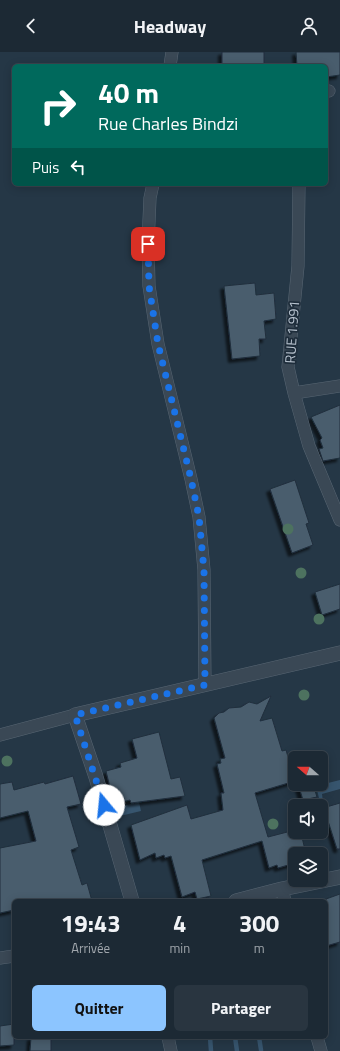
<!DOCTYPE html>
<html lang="fr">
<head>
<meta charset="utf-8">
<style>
	:root { --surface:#1c2934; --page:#293540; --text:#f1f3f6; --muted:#a0a6ac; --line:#3a454f; --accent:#8cc5ff }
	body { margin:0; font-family:"Titillium Web",sans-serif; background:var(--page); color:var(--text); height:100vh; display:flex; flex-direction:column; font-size:15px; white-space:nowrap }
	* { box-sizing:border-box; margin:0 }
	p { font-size:13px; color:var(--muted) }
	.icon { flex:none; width:22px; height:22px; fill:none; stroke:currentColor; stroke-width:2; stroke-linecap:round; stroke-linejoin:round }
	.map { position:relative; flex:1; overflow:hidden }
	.side { position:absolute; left:12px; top:847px; width:316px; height:140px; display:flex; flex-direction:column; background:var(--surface); border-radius:6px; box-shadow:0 2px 10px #0003,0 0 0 1px var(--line) }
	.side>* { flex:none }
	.top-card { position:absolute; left:12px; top:12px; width:316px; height:122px; border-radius:6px; box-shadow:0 2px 10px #0003,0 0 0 1px var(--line); background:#00695c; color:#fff; overflow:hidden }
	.needle { width:26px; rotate:290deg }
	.tools { position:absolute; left:288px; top:699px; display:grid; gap:8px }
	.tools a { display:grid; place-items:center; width:40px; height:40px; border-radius:6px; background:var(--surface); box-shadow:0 2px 10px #0003,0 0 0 1px var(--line); font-size:20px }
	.pin { position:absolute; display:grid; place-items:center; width:34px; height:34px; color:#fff; margin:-17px; border-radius:8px; box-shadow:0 2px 6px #0006 }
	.me { position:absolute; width:44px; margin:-22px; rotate:343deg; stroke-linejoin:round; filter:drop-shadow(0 0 3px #0008) }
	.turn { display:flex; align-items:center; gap:14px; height:84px; padding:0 20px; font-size:18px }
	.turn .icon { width:52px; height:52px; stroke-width:2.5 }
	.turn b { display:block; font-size:28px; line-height:34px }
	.then { display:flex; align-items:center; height:38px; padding:0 20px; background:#0003; gap:8px; font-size:15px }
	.eta { display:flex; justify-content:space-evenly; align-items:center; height:68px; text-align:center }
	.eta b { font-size:24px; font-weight:700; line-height:28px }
	.primary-button { display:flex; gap:8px; margin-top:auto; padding:8px 20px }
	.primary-button a { flex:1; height:46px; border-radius:6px; background:var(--accent); color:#111; font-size:16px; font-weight:700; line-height:46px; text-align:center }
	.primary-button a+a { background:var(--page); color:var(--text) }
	header { display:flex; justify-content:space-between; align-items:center; height:52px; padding:0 20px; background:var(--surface); font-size:18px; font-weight:700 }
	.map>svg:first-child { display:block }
	.water { fill:#37556e }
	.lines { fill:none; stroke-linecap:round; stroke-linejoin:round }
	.stream { stroke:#37556e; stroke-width:4.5 }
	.building { fill:#495d6d; stroke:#202f3d; filter:url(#shadow) }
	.minor-casing { stroke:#586673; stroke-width:13 }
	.tertiary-casing { stroke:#586673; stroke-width:15 }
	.minor { stroke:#3a4855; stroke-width:12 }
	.tertiary { stroke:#3a4855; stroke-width:14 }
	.tree { fill:#4d725f }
	.route { stroke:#1a73e8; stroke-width:7; stroke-dasharray:0 12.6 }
	.labels { text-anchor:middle; stroke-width:3.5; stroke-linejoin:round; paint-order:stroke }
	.street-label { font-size:14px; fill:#b8c3cf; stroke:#1e2d3b }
</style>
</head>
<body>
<header><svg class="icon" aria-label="back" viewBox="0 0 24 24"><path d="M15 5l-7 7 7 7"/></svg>Headway<svg class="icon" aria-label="person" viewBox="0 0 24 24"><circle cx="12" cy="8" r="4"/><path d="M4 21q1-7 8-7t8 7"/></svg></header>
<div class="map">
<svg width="340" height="999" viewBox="0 0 340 999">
	<defs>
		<filter id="shadow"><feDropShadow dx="-3.5" dy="3.5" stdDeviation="1" flood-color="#0009"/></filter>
	</defs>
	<rect width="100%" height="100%" fill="#253746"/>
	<!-- water -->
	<path class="water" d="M340,728V737L322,742L323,750H320L316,734Z
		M139,750L141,759L120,764L119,755Z"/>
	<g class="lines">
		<!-- stream -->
		<path class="stream" d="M210,985L211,999
			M235,985L237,999
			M259,985L261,998"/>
	</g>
	<!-- building -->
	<path class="building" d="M222,0H264V14H222Z
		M296,0H340V23L326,25V14H297Z
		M255,231L256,243L274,241L276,267L264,269L266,287H259L260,304L232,307L224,234Z
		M340,353V406L323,409L319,397L323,396L320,388L322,386L311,365Z
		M295,428L309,471L306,472L313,493L292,501L270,437Z
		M340,532V557L322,563L315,540Z
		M271,644L260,669L272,666L282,699L286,698L295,729L255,741L268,785L295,778V783L301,781L306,802H295V811L278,816L277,813L269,816L262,789L202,808L211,844L197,847L195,840L182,845L171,804L165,806L164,803L156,806L155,801L140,808L131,773L187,753L191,767L223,758L221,741H224L217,712L221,711L220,707L225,706L214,666L219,661L224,660L229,656L241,655L249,650L257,652Z
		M159,680L171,727L180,725L185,744L131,751L130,748L114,752L106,719L121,715L120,711L137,706L132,687Z
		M73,724L81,752L67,755L79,795L71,798L82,833L87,831L92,849H14V858L0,861V796L36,789L28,759L0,766V732L12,730L14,738L44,730L45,732Z
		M309,732H313L317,745L303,748L299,735Z
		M340,751V797H337L328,769H326L323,756Z
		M340,842V890L326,894V847Z
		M14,972V993L0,994V974Z
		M31,985H51V999H30Z"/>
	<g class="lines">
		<!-- minor casing -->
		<g class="minor-casing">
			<path id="minor" d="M170,14L172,0
				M326,39H329
				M153,132L150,146L148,192L149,234L158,292L191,427L199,465L204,518L205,633
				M299,132L298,214L288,315L294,341L309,394L340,468
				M294,341L340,334
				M0,683L75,663
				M282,837L285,849
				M0,906L14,904
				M168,985L171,999
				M317,985L321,999"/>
		</g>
		<!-- tertiary casing -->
		<g class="tertiary-casing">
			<path id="tertiary" d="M132,849L96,725L75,663L340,601
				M236,849L282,837L340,825"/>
		</g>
		<!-- minor -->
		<use href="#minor" class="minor"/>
		<!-- tertiary -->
		<use href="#tertiary" class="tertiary"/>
	</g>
	<!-- trees -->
	<g class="tree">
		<circle cx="288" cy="477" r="5.5"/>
		<circle cx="301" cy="521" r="5.5"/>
		<circle cx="319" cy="567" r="5.5"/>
		<circle cx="304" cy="643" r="5.5"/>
		<circle cx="7" cy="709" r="5.5"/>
		<circle cx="273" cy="772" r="5.5"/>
	</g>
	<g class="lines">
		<!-- route -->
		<path class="route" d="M104,753L75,663L205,633L204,518L199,465L191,427L158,292L149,234L148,192"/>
	</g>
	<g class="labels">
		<!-- street labels -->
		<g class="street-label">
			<text transform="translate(292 280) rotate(-86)" y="5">RUE 1.991</text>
		</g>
	</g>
</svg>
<div class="tools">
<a><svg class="needle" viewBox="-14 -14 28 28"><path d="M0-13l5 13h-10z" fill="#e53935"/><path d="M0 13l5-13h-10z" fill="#a0a6ac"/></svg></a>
<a><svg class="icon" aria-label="sound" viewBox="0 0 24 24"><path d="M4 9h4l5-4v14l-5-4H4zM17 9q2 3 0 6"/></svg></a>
<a><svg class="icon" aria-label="layers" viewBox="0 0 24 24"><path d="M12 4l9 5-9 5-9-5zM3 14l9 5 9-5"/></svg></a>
</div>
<div class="pin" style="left:148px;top:192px;background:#d93025"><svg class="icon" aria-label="arrive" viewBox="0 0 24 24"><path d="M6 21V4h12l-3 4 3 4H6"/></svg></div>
<svg class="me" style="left:104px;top:753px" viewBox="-20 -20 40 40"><circle r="19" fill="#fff"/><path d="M0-13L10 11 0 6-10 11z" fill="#1a73e8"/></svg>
<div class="top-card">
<div class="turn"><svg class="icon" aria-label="right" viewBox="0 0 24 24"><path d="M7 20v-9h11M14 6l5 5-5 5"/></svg><div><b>40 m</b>Rue Charles Bindzi</div></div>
<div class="then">Puis<svg class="icon" aria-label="left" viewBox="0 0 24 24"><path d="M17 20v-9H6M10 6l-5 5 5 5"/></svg></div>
</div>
<section class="side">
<div class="eta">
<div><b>19:43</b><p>Arrivée</p></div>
<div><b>4</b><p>min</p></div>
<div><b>300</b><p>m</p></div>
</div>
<div class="primary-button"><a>Quitter</a><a>Partager</a></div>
</section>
</div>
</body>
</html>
